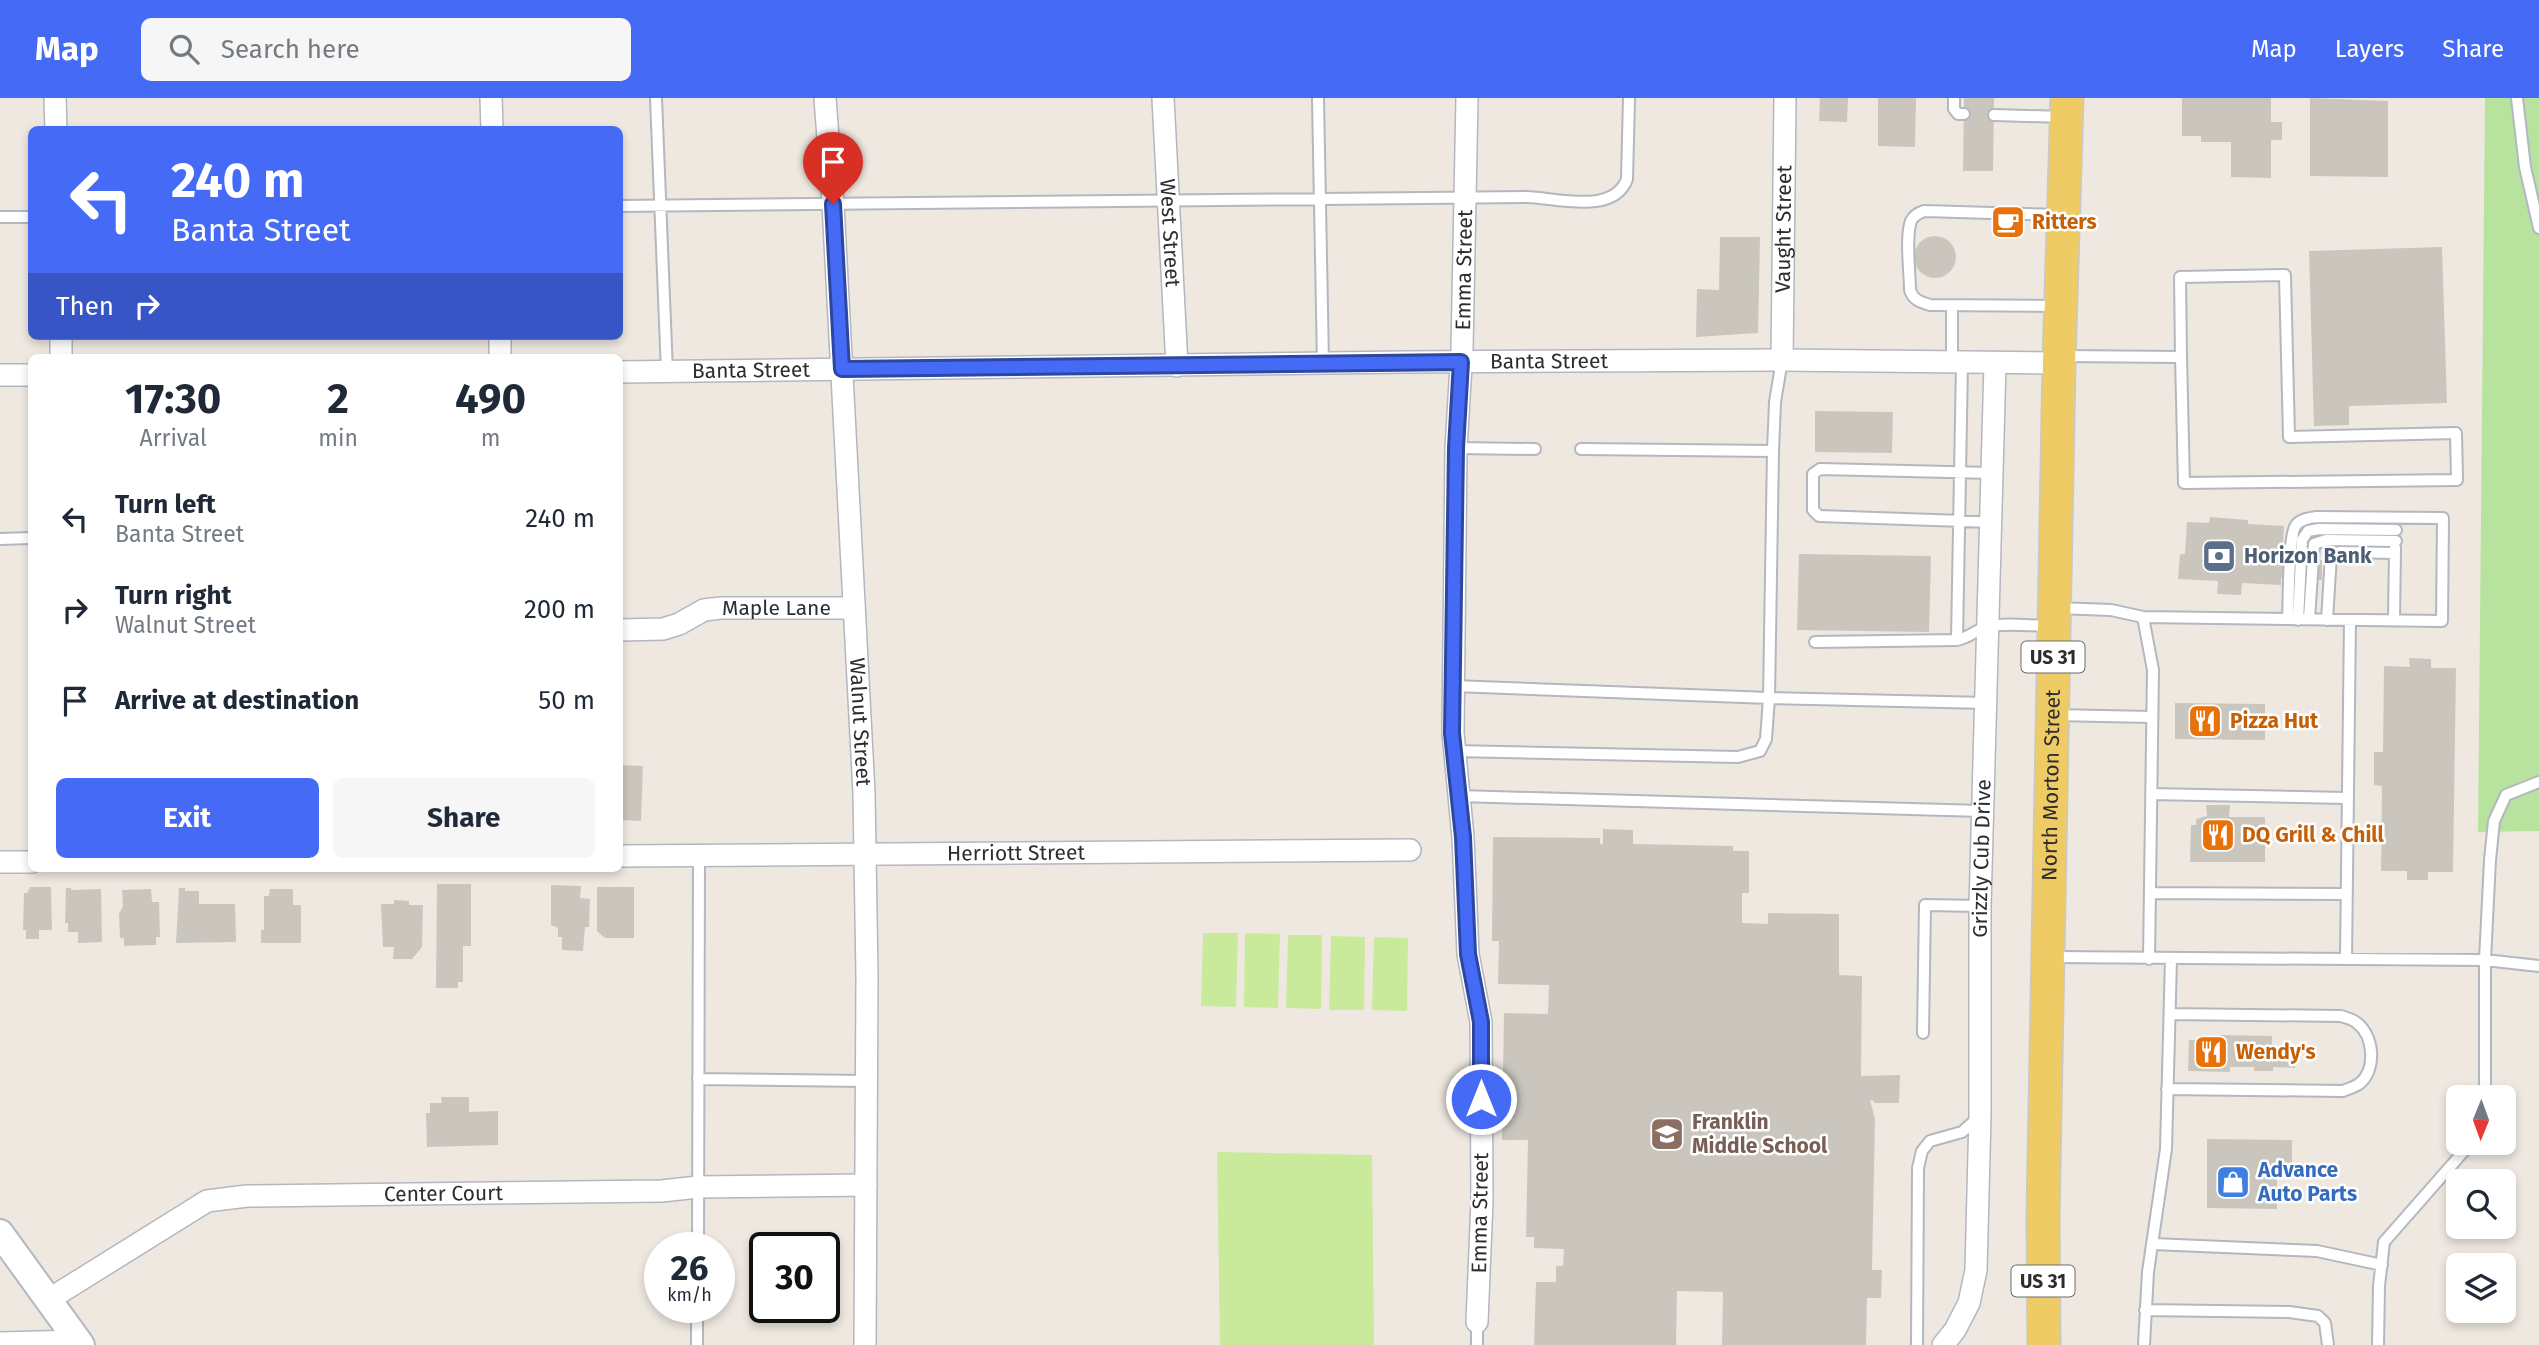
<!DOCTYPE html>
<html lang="en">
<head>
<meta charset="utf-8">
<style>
	:root { --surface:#fff; --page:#f6f6f7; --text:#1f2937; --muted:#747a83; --accent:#456bf6 }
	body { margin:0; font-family:"Fira Sans",sans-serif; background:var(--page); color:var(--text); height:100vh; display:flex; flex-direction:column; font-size:26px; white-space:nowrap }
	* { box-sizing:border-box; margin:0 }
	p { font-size:23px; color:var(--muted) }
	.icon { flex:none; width:38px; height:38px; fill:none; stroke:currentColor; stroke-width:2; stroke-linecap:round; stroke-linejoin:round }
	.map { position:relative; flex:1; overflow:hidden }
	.details { position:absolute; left:28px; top:256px; width:595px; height:518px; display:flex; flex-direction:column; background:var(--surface); border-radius:10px; box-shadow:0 4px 10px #0003 }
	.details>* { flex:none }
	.guide { position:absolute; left:28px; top:28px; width:595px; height:214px; border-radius:10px; box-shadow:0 4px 10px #0003; background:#456bf6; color:#fff; overflow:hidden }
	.needle { width:46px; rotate:181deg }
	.fabs { position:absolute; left:2446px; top:987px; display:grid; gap:14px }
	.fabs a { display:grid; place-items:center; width:70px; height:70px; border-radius:10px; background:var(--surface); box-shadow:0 4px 10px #0003; font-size:35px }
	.speed { position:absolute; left:644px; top:1134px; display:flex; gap:14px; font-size:35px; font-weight:700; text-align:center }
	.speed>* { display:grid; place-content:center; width:91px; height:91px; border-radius:50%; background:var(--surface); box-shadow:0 4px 10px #0003; line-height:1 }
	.speed small { font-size:18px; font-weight:400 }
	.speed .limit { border:4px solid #111; border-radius:10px; background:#fff; color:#111 }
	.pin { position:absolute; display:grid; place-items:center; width:60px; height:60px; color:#fff; margin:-72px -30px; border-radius:50% 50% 50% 0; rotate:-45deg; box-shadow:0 0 7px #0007 }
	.pin .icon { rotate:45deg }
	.me { position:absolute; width:77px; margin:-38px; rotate:0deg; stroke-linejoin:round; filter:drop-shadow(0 0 5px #0008) }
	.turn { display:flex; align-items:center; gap:24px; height:147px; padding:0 28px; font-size:32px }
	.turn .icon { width:91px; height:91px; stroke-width:2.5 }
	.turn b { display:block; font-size:49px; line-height:60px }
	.then { display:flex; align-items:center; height:66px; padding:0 28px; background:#0003; gap:14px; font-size:26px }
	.eta { display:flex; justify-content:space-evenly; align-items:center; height:119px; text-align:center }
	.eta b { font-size:42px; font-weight:700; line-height:49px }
	.action { display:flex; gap:14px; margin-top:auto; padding:14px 28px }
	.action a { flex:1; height:80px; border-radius:10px; background:var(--accent); color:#fff; font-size:28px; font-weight:700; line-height:80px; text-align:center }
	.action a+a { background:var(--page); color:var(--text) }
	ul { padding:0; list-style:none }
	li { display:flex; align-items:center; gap:21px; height:91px; padding:0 28px }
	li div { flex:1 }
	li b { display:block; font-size:26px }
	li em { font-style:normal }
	header { display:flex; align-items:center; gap:42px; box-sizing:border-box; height:98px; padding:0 35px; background:var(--accent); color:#fff }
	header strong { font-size:33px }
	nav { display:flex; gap:38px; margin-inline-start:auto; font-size:24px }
	.search { width:490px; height:63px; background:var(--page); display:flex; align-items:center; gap:18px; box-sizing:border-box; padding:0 24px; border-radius:10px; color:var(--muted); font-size:26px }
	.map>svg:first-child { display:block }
	.green { fill:#b8e39f }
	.pitch { fill:#caea9b }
	.building { fill:#cac6be }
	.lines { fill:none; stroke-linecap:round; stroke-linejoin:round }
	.service-casing { stroke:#b3b7c0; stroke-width:14 }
	.minor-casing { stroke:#b3b7c0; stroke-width:24 }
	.tertiary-casing { stroke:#b3b7c0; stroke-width:30 }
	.primary-casing { stroke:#c8c8c8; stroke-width:35 }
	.service { stroke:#fff; stroke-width:10 }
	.minor { stroke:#fff; stroke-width:21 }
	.tertiary { stroke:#fff; stroke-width:26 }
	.primary { stroke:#eecb65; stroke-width:32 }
	.route-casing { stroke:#2d46a0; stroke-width:18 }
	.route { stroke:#456bf6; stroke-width:12 }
	.labels { text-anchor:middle; stroke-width:5; stroke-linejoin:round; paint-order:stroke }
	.shield { fill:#fff; stroke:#6c6c6c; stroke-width:2 }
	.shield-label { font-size:19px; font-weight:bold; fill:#2d2d2d }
	.food-label { font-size:21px; font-weight:bold; fill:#c56008; stroke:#fff; text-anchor:start }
	.street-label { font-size:21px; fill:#2d2d2d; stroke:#fff }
	.service-label { font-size:21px; font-weight:bold; fill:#4e5e75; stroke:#fff; text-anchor:start }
	.education-label { font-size:21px; font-weight:bold; fill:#785e54; stroke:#fff; text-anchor:start }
	.shop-label { font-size:21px; font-weight:bold; fill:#366cbe; stroke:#fff; text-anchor:start }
</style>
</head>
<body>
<header>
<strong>Map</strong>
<div class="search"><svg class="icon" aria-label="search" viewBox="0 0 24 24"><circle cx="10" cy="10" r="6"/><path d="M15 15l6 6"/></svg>Search here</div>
<nav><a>Map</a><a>Layers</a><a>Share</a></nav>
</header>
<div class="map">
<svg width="2539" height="1247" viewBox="0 0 2539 1247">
	<rect width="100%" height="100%" fill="#eee8e0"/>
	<!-- green -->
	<path class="green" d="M2485,0H2539V733L2478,734Z"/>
	<!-- pitch -->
	<path class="pitch" d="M1203,835H1238L1236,909L1201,908Z
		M1245,835L1280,836L1278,910L1244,909Z
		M1288,837H1322L1321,911L1286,910Z
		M1331,838L1365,839L1364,912H1329Z
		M1374,839L1408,840L1407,913L1372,912Z
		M1217,1054L1372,1057L1374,1247H1220Z"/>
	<!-- building -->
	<path class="building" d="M1820,0H1848L1847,24L1819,23Z
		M1878,0H1916L1915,49L1878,48Z
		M1964,0H1994L1993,73H1963Z
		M2182,0H2271V24H2282V42H2271V80L2231,79V44H2201V38H2182Z
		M2310,0L2388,3V79L2310,78Z
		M1914 159a21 21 0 1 1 42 0a21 21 0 1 1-42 0Z
		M1720,139H1760L1758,235L1696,239L1697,191L1719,192Z
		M2442,149L2447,305L2349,308V327L2314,328L2309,153Z
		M1815,313L1893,314L1892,355L1815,354Z
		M2210,419L2248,422V426L2284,428L2282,460L2322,462V482L2281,480V487L2242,485L2241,497L2217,496L2218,483L2178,481L2180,456H2185L2187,424L2209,425Z
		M1799,456L1931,458L1929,534L1797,532Z
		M2409,560L2431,561V570H2456L2453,774H2428V782H2407V773H2381L2382,688L2374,687V654H2383L2384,568L2410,569Z
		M2175,605L2265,606V642L2175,641Z
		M620,667L643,668L641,723L620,722Z
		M2206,707H2230L2229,719H2265V764H2190L2191,727H2196V721L2207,718Z
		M1603,731L1633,732V746L1733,748V753H1749V795H1742V825L1768,826V815L1839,816V877L1862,878L1861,978L1900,977L1899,1005H1874V1003L1870,1002L1875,1021L1872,1172H1882L1881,1200H1867L1866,1247H1722L1723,1194L1677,1193L1676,1247H1534L1536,1184H1556V1168H1563L1564,1151L1534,1150V1139H1526L1528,1042H1502L1504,915L1548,916L1549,887L1498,886L1499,843H1492L1493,739L1600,740V746H1603Z
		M437,786H471V848H463V884H458V890H436Z
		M551,787L581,788L580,800L590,801L589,829H585L583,853L562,852V839H558V830L551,827Z
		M30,789H51L52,832H39V841H26V832H23L24,795H27Z
		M597,789H634V840H605L597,833Z
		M66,790H71V792L101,791L102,844L78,845V834H68V825H65Z
		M179,790H185V793H199V806H235L236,844L176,845Z
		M151,791L152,804H159L160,839H156V847L124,848V840H120L119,816L123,808L122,792Z
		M270,791H293V807H301V845H261V832H264V798H269Z
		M394,802L409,803V807H423L422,849L412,861H393L394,849H383L381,806H394Z
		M2221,937L2272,938V956H2296L2295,970L2273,969V973H2254V969H2230V974L2188,973L2189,942H2221Z
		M441,999H469V1014L498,1013V1047L427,1049L426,1015H430V1005H442Z
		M2207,1041L2292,1042V1074H2277V1111L2207,1110Z"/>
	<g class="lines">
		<!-- service casing -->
		<g class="service-casing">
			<path id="service" d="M656,0L667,274
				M1318,0L1323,265
				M1954,0V11L1958,16H1964
				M2517,0L2525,69L2539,130
				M1994,17L2063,19
				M620,108L1527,99C1557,100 1614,117 1627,81L1629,0
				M0,119H32
				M1952,207V265
				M2058,208L1930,207C1920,204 1913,202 1910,192C1910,174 1905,139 1911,123C1914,117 1918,115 1924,113L2062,117
				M2062,258L2181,259L2184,385L2457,382L2456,335L2289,339L2285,177L2180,179L2181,259
				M1782,262L1775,304L1773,353L1769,600L1987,605
				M1456,350L1535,351
				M1581,351L1773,353
				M1991,424L1819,418L1813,412V376L1820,371L1992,375
				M0,441L32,440
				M2057,510L2111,512L2143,519L2442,523L2443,420L2316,419C2309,420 2301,421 2296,427C2288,438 2289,504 2288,521
				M2143,519L2153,572L2149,861
				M2309,521L2314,446L2326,442L2396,443
				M2298,522L2302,442L2308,433L2319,431L2396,432
				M2327,522L2331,457L2340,454L2395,455
				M2394,522L2395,450
				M1957,542L1962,265
				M1815,544L1957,542C1971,539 1975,532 1987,529C2006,524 2030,528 2050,528
				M1453,588L1769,600L1766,641L1760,653L1738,659L1454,653
				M2054,617L2152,619
				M2151,696L2347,700
				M1459,698L1982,713
				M2150,795L2347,796
				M2052,859L2485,862L2539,868
				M2346,861L2350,522
				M1923,935L1925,807L1980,808
				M698,981L867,983
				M2167,991L2343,993C2348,991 2354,989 2359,986C2377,972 2374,938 2357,925C2353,921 2346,920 2341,918L2170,916
				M2485,999V862L2490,762L2494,723L2506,697L2539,684
				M2153,1146L2317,1153L2382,1167
				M698,1150L699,757
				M697,1209V1247
				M2145,1212L2289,1214L2318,1218L2325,1225L2328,1247
				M1477,1247V1224
				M1917,1247L1918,1070L1922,1053L1930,1043L1962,1034L1979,1019
				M2144,1247L2148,1174L2166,1051L2171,861
				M2378,1247L2379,1188L2384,1144L2471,1045"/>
		</g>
		<!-- minor casing -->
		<g class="minor-casing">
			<g id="minor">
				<path d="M55,0L56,32"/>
				<path d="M491,0L492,32"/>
				<path id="s1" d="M825,0L833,106L864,695L867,879L865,1247"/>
				<path id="s2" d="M1163,0L1177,268"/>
				<path d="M1467,0L1462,251L1456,350L1453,635L1463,739L1468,856L1481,924L1482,1103L1477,1224"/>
				<path d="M61,238V259"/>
				<path d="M500,238V259"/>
				<path id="s3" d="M1782,262L1785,0"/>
				<path id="s4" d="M620,274L1405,264L1782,262L2059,265"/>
				<path d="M0,277H32"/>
				<path id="s5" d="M620,532L663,531L679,526L704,512L721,510H853"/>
				<path id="s6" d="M620,758L1410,752"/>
				<path d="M0,764H32"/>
				<path id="s7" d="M48,1202L207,1103L247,1098L662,1093L698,1089L866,1087"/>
				<path d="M0,1245L78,1243"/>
				<path id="s8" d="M1943,1247L1955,1232L1969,1205L1976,1172L1980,1017V808L1995,266"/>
			</g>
		</g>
		<!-- tertiary casing -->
		<g class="tertiary-casing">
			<path id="tertiary" d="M0,1135L81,1247"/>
		</g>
		<!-- primary casing -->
		<g class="primary-casing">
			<g id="primary">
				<path id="s9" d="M2044,1247L2043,1119L2059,265L2067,0"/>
			</g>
		</g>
		<!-- service -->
		<use href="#service" class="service"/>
		<!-- minor -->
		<use href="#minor" class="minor"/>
		<!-- tertiary -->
		<use href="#tertiary" class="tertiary"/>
		<!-- primary -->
		<use href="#primary" class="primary"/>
	</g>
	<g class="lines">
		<!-- route casing -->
		<g class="route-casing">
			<path id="route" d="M833,106L842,271L1461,264L1456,350L1452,635L1463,739L1468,856L1481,924V1001"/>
		</g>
		<!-- route -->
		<use href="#route" class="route"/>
	</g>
	<!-- icons -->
	<defs>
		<g id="cafe-square" transform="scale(1.75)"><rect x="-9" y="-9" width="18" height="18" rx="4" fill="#e8710a" stroke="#fff"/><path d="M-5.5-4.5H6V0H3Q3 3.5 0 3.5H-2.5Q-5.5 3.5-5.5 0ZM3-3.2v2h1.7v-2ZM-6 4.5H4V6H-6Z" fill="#fff"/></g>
		<g id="bank-square" transform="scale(1.75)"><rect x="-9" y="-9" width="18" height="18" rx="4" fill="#5c6f8a" stroke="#fff"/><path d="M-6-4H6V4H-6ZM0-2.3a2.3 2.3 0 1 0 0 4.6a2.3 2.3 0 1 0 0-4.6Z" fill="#fff"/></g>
		<g id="restaurant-square" transform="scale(1.75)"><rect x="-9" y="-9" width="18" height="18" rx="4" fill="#e8710a" stroke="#fff"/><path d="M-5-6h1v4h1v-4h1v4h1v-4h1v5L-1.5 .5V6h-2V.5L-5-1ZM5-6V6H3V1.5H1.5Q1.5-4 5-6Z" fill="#fff"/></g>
		<g id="school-square" transform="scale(1.75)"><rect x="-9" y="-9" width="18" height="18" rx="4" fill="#8d6e63" stroke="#fff"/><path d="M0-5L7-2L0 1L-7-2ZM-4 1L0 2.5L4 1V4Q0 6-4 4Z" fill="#fff"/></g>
		<g id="shop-square" transform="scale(1.75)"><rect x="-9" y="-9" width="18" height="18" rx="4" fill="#3f7fe0" stroke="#fff"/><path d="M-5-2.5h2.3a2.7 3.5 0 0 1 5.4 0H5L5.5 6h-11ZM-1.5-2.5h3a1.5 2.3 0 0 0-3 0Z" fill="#fff"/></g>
	</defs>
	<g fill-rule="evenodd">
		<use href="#cafe-square" x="2008" y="124"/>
		<use href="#bank-square" x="2219" y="458"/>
		<use href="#restaurant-square" x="2205" y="623"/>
		<use href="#restaurant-square" x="2218" y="737"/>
		<use href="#restaurant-square" x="2211" y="954"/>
		<use href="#school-square" x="1667" y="1036"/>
		<use href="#shop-square" x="2233" y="1084"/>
	</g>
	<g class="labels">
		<!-- shield labels -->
		<g class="shield">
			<rect x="2021.5" y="543.5" width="63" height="31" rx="5"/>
			<rect x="2011.5" y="1167.5" width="63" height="31" rx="5"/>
		</g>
		<g class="shield-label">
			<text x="2053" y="566">US 31</text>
			<text x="2043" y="1190">US 31</text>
		</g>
		<!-- food labels -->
		<g class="food-label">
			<text x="2032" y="131">Ritters</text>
			<text x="2230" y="630">Pizza Hut</text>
			<text x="2242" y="744">DQ Grill &amp; Chill</text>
			<text x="2236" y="961">Wendy's</text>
		</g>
		<!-- street labels -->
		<g class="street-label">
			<text dy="7" stroke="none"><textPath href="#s3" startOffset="131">Vaught Street</textPath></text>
			<text dy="7" stroke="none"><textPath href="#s2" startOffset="135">West Street</textPath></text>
			<text transform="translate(1464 172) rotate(-89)" y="7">Emma Street</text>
			<text dy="7" stroke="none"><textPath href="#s4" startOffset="929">Banta Street</textPath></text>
			<text dy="7" stroke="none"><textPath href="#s4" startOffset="131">Banta Street</textPath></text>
			<text dy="7" stroke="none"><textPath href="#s5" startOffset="161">Maple Lane</textPath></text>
			<text dy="7" stroke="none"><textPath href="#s1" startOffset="625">Walnut Street</textPath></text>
			<text dy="7" stroke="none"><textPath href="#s9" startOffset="560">North Morton Street</textPath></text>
			<text dy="7" stroke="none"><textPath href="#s6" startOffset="396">Herriott Street</textPath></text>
			<text dy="7" stroke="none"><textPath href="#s8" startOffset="495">Grizzly Cub Drive</textPath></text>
			<text dy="7" stroke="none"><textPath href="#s7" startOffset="424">Center Court</textPath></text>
			<text transform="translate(1480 1115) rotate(-89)" y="7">Emma Street</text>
		</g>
		<!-- service labels -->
		<g class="service-label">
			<text x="2244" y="465">Horizon Bank</text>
		</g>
		<!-- education labels -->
		<g class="education-label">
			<text x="1692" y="1031">Franklin<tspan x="1692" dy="24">Middle School</tspan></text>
		</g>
		<!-- shop labels -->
		<g class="shop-label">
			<text x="2258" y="1079">Advance<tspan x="2258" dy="24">Auto Parts</tspan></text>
		</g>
	</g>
</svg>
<div class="fabs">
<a><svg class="needle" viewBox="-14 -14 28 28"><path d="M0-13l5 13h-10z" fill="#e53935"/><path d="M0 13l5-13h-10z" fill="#747a83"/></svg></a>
<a><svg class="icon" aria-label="search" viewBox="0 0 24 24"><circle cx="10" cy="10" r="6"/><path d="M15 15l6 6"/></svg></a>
<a><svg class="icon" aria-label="layers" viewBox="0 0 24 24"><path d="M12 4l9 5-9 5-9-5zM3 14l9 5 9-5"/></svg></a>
</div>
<div class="speed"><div>26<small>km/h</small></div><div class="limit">30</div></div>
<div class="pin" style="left:833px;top:106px;background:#d93025"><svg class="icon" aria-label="arrive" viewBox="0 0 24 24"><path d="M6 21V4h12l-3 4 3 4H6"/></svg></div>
<svg class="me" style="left:1481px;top:1001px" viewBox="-20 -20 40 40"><circle r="17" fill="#456bf6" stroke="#fff" stroke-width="3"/><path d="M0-11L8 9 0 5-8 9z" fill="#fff"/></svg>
<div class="guide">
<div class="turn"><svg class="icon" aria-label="left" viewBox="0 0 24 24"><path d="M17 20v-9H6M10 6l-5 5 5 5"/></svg><div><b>240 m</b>Banta Street</div></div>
<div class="then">Then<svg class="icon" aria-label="right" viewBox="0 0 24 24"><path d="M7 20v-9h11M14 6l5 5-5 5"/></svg></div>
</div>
<section class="details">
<div class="eta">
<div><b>17:30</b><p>Arrival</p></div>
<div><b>2</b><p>min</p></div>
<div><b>490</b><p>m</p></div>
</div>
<ul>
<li><svg class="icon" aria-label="left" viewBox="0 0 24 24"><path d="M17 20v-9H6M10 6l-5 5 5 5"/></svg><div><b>Turn left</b><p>Banta Street</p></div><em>240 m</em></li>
<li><svg class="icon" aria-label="right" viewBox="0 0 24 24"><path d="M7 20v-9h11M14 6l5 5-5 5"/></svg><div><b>Turn right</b><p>Walnut Street</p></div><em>200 m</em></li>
<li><svg class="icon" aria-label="arrive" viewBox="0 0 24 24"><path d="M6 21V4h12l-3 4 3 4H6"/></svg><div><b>Arrive at destination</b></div><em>50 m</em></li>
</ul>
<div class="action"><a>Exit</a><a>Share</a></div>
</section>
</div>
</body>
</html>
